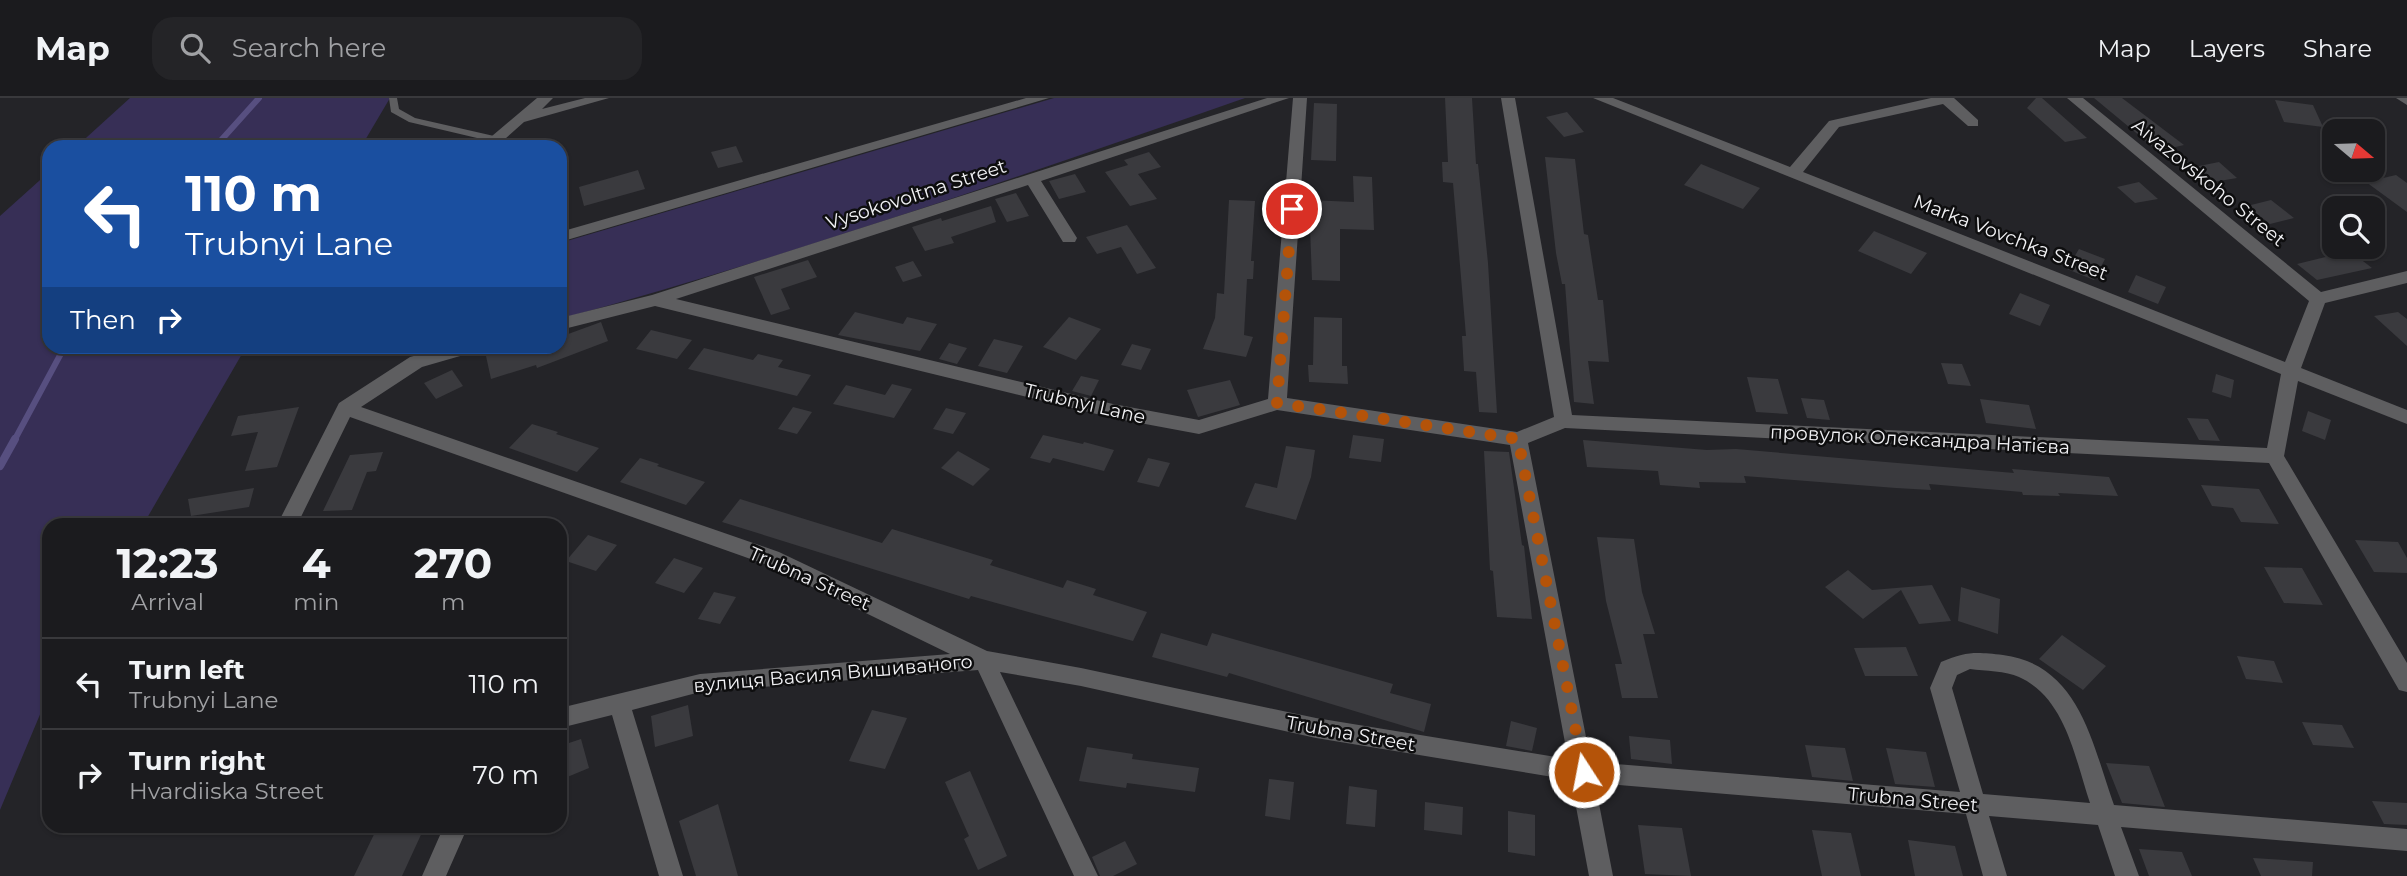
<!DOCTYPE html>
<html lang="en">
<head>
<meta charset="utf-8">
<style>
	:root { --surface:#1b1b1e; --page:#242427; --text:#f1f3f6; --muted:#a0a1a4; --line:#39393c }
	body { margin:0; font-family:Montserrat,sans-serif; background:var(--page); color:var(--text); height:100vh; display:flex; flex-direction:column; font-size:26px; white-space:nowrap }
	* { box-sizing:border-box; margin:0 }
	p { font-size:23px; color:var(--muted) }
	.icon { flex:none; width:38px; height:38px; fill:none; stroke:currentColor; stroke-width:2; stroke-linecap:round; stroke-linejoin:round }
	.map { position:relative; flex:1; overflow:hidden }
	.sheet { position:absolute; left:42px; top:420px; width:525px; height:315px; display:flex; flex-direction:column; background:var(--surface); border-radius:21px; box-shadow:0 2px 5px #0004,0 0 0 2px var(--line) }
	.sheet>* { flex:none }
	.banner { position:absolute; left:42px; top:42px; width:525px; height:214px; border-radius:21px; box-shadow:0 2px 5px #0004,0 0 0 2px var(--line); background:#1a4fa0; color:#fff; overflow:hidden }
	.needle { width:46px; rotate:109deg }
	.controls { position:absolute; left:2322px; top:21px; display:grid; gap:14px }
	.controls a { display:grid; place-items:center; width:63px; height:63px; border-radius:14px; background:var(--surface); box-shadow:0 2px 5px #0004,0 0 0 2px var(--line); font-size:35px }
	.pin { position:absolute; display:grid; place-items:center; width:60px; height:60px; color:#fff; margin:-30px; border:4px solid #fff; border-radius:50%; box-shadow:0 2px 7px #0007 }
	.me { position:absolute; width:77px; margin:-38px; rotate:349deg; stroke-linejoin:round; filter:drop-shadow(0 0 5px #0008) }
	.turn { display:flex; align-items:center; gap:24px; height:147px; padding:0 28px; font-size:32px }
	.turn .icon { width:91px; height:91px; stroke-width:2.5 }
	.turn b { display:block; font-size:49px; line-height:60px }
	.then { display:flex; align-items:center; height:66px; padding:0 28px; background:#0003; gap:14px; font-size:26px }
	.eta { display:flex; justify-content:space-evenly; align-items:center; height:119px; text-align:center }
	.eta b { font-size:42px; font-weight:700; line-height:49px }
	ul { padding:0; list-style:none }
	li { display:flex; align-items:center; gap:21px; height:91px; padding:0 28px; border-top:2px solid var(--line) }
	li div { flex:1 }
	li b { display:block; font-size:26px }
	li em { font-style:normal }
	header { display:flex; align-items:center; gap:42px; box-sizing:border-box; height:98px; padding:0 35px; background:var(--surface); border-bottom:2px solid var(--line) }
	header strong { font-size:33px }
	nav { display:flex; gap:38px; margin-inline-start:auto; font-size:24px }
	.search { width:490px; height:63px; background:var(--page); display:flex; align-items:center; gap:18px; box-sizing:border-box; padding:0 24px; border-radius:21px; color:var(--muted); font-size:26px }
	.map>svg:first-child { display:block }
	.green { fill:#372f56 }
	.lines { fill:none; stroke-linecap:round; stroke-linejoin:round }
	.stream-far1 { stroke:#574f80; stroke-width:6 }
	.stream { stroke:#574f80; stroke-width:8 }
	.building { fill:#3a3a3e }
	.service { fill:#5e5e60; fill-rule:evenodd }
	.minor { fill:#5e5e60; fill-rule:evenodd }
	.route { stroke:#b45309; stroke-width:12; stroke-dasharray:0 21.6 }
	.labels { text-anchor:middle; stroke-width:5; stroke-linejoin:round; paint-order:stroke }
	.street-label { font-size:19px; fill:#f1f1f4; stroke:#0e0e0f }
</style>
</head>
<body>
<header>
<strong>Map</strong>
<div class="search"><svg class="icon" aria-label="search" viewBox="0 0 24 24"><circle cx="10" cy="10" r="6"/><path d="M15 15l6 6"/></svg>Search here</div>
<nav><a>Map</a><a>Layers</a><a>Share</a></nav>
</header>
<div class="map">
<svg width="2407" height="778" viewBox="0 0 2407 778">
	<rect width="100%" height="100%" fill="#242428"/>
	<!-- green -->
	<path class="green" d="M130,0H390L361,49H76Z
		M1054,0H1245C1018,79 791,158 560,221V145Z
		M49,74V248L246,249L143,427H49V595L0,712V118Z"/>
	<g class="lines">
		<!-- stream-far1 -->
		<path class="stream-far1" d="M215,49L259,0
			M14,343L65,248"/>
		<!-- stream -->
		<path class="stream" d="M0,368L15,341"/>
	</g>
	<!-- building -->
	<path class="building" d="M1445,0H1472L1476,66H1478L1488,165L1497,315L1479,314L1476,274L1464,273L1462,238H1466L1453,85L1443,84L1442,64H1448Z
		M2036,0H2042L2087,40L2065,44L2027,10Z
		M2094,0H2122L2184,47L2158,53Z
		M2275,2L2313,7L2323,29L2284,24Z
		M1314,5L1337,6L1336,63L1311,62Z
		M1567,14L1584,34L1564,39L1546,19Z
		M736,48L743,64L718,70L711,54Z
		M1149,54L1161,69L1138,76L1157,101L1130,108L1105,74L1128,67L1124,62Z
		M1545,59L1575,61L1584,136L1588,137L1598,202H1603L1609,264L1588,263L1594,306L1574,304L1565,186H1562L1556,155Z
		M2219,64L2237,80L2207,85L2189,70Z
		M1701,66L1760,90L1743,111L1684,87Z
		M638,72L645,91L584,108L579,89Z
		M1075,76L1086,94L1059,101L1049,83Z
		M2396,77L2407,85V114L2366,84Z
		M1353,78L1372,79L1374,132L1340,131V183L1312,182L1309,102L1354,104Z
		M2139,84L2158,101L2135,105L2117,89Z
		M1016,95L1029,118L1007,124L995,101Z
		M1229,102L1255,103L1251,163H1254L1253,181H1247L1244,237L1253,239L1246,259L1203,251L1215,220L1217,195L1224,196Z
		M2271,102L2294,120L2270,126L2247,108Z
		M991,108L996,124L951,139L954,145L925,153L912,129L941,120L942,123Z
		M1127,127L1156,170L1137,176L1121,149L1097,156L1086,139Z
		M1874,133L1927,155L1911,176L1858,153Z
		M2079,151L2105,161L2094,182L2067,171Z
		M2350,153L2372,170L2317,182L2297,166Z
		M808,162L817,179L781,191L790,211L771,217L754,179Z
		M913,163L922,178L903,184L895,169Z
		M2136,177L2166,189L2158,206L2128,194Z
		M2020,195L2050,207L2040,228L2009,216Z
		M855,214L903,226L907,219L937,226L920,253L838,237Z
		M2398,214L2407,221V248L2374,218Z
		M1069,219L1101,231L1076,262L1043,249Z
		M1314,219L1342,220V268H1347L1348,286L1309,284L1308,267H1313Z
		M601,224L608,243L537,270L536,267L491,281L486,258L519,248H560V239Z
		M651,232L692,242L677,261L636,251Z
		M994,241L1023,248L1007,275L978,268Z
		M949,245L967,250L957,266L939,261Z
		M1132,246L1151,251L1141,272L1121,267Z
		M704,250L753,262L758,256L783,262L778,269L811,277L797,298L688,271Z
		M1941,265L1962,266L1971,288L1948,286Z
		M452,272L463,288L436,301L424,285Z
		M2216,276L2234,282L2231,300L2212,294Z
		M1081,278L1099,282L1091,298L1072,293Z
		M1747,279L1778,281L1788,316L1756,314Z
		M1230,282L1240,307L1198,319L1187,292Z
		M892,286L912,291L894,320L833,306L846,287L885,297Z
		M1801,300L1824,302L1830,322L1807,320Z
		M1980,301L2029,307L2036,331L1986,325Z
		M299,309L277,369L245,373L258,334L231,338L238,318Z
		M793,309L812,314L797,336L778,331Z
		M946,310L966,315L953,336L933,331Z
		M2308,313L2331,322L2325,342L2302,333Z
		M2187,320L2208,321L2220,343L2199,342Z
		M532,326L558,334L556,336L599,350L577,374L509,350Z
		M1043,337L1083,346L1084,344L1114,352L1104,373L1053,360L1050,365L1030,360Z
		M1353,337L1384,341L1381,364L1349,360Z
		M1583,342L1707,352L1736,351L2014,375L2012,371L2109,379L2118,398L2058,395L2060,398L2023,397L2022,394L1929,386L1931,392L1896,390L1744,378L1746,385L1699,384L1700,390L1660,387L1658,373L1587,369Z
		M1286,348L1315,352L1311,379L1296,422L1245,409L1255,385L1277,390Z
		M958,353L990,371L973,388L941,370Z
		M1484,353L1509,354L1522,447L1524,448L1532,521L1497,519L1493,473L1490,472Z
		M383,354L376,373L367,374L352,412L323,413L350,357Z
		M640,360L659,366L657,368L705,384L686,407L620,384Z
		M1148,360L1170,365L1159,389L1137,384Z
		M2201,387L2259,391L2279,426L2241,424L2233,410L2212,408Z
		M254,390L249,409L191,418L188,401Z
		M740,401L882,445L892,431L993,462L990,467L1063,490L1067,482L1096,491L1093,497L1147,514L1133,543L971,498L969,501L722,424Z
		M588,437L617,447L596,473L566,463Z
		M1597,439L1634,441L1642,494L1655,536H1643L1658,600H1622L1615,566H1622L1606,503Z
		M2355,442L2398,444L2407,460V475L2374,474Z
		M674,460L703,470L684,495L655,485Z
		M2264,469L2302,470L2323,507L2284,505Z
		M1848,472L1872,492L1932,487L1951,523L1919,526L1901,492L1863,521L1825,489Z
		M1961,489L2000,501L1998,536L1958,523Z
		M714,494L736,499L720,526L698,521Z
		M1161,535L1207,548L1212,535L1393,586L1390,595L1431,606L1424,634L1229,575L1227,579L1152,559Z
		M2062,537L2106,568L2083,592L2039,561Z
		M1906,549L1918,578H1865L1854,550Z
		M2237,558L2274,563L2283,585L2246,581Z
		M688,607L693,638L655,649L651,618Z
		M872,612L907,620L885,671L849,663Z
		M1511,623L1537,630L1532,653L1506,648Z
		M2302,624L2342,627L2354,650L2313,647Z
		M1629,638L1670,642L1672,666L1631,661Z
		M581,641L589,670L560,682V648Z
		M1805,647L1845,650L1853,683L1812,679Z
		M1087,649L1133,656L1132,661L1199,670L1195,694L1127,685L1126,690L1079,683Z
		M1886,650L1926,654L1935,689L1895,686Z
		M2106,665L2149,668L2165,709L2122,705Z
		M970,673L1007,758L978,772L964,741L969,738L945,684Z
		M1269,681L1294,684L1290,722L1265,718Z
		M1349,688L1377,692L1375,729L1346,726Z
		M2372,703L2407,705V727L2384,726Z
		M1425,704L1463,709L1462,737L1424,732Z
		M718,706L738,778H696L679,723Z
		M1508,713L1535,717V758L1508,754Z
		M1638,727L1682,730L1691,778L1645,776Z
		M378,728H425L402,778H354Z
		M1812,732L1851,735L1861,778H1822Z
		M1908,742L1955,748L1963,778H1915Z
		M1125,743L1137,766L1113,778H1100L1092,759Z
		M2139,751L2182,754L2192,778H2149Z
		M2253,760L2313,764L2312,778H2261Z"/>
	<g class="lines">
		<!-- service -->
		<path class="service" d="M389,0H397L399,11L415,20L494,38L499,41L494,44L409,24L391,14Z"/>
		<!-- minor -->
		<path class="minor" d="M537,0H553L542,11L585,0H609L524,24L496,49H479Z
			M1026,0H1049L560,144V134Z
			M1267,0H1289L1041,83L1077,140L1075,144H1063L1028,87L676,201L1113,306L1199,322L1268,301L1293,0H1307L1287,300L1517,334L1554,319L1501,0H1515L1572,317L2267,350L2281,276L1593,0H1613L1790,69L1829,23L1931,0H1954L1978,22V28H1968L1943,6L1839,29L1803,74L2285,264L2309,203L2067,0H2083L2321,194L2407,173V185L2325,205L2301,270L2407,312V326L2298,283L2284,358L2407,565V594L2399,592L2269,365L1565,330L1528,345L1591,664L1960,694L1930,590L1941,564C1967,553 1976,554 2003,557C2080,567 2092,646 2114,707L2407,731V753L2121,729L2139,778H2115L2098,727L1989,718L2007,778H1983L1966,716L1595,685L1613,778H1589L1571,682L1316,640L1081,588L1000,574L1098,778H1074L978,572L700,594L632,612L683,778H659L612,617L560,630V610L700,576L950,556L765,466L350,319L297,427H277L339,305L410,259L450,248H484L481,252L422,269L361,309L779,454L987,553L1081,570L1316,620L1568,661L1510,347L1277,312L1199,336L1113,320L655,208L560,232V220L652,197ZM1970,571C1985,573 2006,573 2019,579C2066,600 2075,661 2090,705L1983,696L1952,590L1957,577Z
			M2396,0H2407V7Z
			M444,728H468L446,778H422Z"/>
	</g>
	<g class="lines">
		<!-- route -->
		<path class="route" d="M1292,111L1277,305L1518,341L1584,674"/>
	</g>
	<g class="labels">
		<!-- street labels -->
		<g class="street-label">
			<text transform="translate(2209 84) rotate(39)" y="7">Aivazovskoho Street</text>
			<text transform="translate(916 96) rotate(-18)" y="7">Vysokovoltna Street</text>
			<text transform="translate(2011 139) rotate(21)" y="7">Marka Vovchka Street</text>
			<text transform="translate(1085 305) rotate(13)" y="7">Trubnyi Lane</text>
			<text transform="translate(1920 341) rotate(3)" y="7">провулок Олександра Натієва</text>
			<text transform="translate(810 480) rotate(24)" y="7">Trubna Street</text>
			<text transform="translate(833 575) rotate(-5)" y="7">вулиця Василя Вишиваного</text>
			<text transform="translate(1351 635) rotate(10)" y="7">Trubna Street</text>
			<text transform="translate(1913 701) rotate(5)" y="7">Trubna Street</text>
		</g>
	</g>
</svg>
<div class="controls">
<a><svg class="needle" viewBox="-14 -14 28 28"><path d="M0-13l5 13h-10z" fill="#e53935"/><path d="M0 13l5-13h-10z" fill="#a0a1a4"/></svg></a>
<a><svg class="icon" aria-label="search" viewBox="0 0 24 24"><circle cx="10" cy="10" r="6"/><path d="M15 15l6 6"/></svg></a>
</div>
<div class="pin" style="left:1292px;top:111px;background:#d93025"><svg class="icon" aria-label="arrive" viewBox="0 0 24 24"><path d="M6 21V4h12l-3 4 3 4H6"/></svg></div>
<svg class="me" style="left:1584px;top:674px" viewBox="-20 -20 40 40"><circle r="17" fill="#b45309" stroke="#fff" stroke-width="3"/><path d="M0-11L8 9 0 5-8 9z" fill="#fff"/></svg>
<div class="banner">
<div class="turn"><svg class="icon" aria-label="left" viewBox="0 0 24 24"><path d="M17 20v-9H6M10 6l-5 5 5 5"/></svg><div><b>110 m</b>Trubnyi Lane</div></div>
<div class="then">Then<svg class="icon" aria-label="right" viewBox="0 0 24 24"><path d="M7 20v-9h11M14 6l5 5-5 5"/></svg></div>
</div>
<section class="sheet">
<div class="eta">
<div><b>12:23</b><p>Arrival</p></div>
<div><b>4</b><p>min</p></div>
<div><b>270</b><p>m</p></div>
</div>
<ul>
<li><svg class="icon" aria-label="left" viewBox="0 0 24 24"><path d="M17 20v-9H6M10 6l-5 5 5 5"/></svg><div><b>Turn left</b><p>Trubnyi Lane</p></div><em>110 m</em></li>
<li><svg class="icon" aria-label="right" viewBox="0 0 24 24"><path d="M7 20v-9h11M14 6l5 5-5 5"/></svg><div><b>Turn right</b><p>Hvardiiska Street</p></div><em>70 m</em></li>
</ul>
</section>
</div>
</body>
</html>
